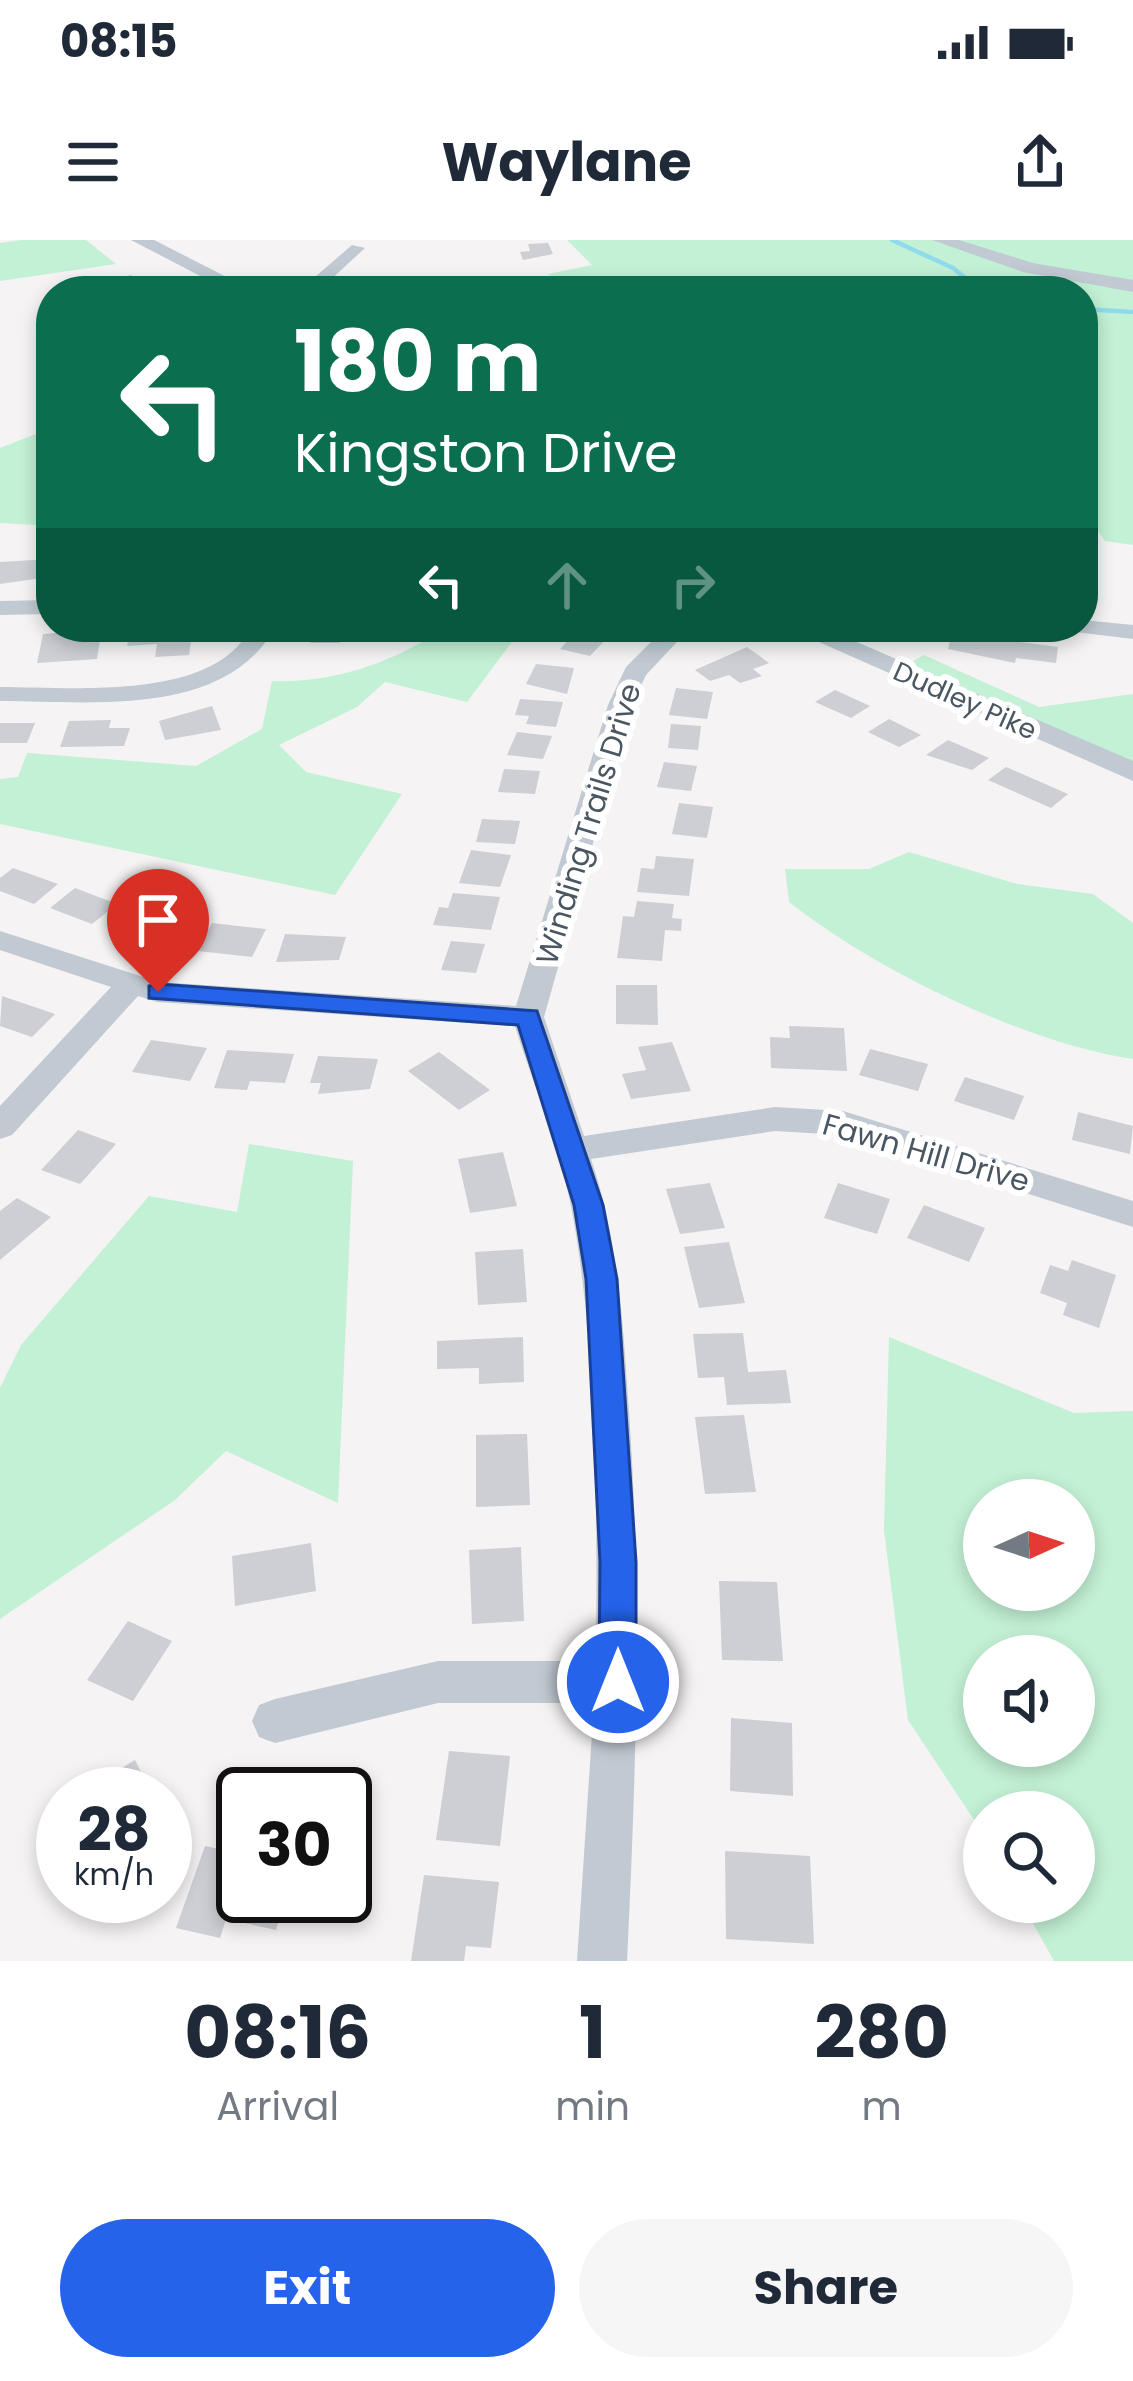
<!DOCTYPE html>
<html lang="en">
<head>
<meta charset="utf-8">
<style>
	:root { --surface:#fff; --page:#f6f6f7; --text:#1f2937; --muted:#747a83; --accent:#2563eb }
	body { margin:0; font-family:Poppins,sans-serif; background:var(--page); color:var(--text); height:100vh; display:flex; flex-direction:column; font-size:45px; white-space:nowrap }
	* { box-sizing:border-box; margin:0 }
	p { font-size:39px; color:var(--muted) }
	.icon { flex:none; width:66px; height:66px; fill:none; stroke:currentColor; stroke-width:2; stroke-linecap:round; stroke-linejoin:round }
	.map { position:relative; height:1721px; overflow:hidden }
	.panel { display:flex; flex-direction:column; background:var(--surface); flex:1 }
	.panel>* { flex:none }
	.top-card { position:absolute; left:36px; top:36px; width:1062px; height:366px; border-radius:48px; box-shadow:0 6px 18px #0003; background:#0b6e4f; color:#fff; overflow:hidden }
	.needle { width:78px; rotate:87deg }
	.fabs { position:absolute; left:963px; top:1239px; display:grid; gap:24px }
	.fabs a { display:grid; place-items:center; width:132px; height:132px; border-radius:50%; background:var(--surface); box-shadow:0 6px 18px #0003; font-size:60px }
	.speed { position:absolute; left:36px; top:1527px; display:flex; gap:24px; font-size:60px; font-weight:700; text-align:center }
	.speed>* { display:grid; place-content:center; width:156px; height:156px; border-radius:50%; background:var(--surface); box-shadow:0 6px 18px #0003; line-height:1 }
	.speed small { font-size:30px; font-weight:400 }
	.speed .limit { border:6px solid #111; border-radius:18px; background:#fff; color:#111 }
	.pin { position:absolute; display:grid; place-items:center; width:102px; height:102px; color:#fff; margin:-123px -51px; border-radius:50% 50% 50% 0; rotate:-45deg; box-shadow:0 0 12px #0007 }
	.pin .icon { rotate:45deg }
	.me { position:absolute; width:132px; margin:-66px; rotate:0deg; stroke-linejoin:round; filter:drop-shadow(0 0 9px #0008) }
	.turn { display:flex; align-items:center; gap:42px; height:252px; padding:0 60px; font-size:54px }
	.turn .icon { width:156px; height:156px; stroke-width:2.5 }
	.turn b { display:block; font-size:84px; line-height:102px }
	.lanes { display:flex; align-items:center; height:114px; padding:0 60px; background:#0003; justify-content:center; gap:60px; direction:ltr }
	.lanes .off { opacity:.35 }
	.eta { display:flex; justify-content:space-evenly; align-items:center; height:204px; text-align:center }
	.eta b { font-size:72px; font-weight:700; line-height:84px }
	.cta { display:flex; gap:24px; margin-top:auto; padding:24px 60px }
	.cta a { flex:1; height:138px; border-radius:72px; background:var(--accent); color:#fff; font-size:48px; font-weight:700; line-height:138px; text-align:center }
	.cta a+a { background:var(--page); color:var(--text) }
	.status { display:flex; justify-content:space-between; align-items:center; height:84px; padding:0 60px; background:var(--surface); direction:ltr }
	.status svg { height:33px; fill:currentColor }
	header { display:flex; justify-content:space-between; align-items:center; height:156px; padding:0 60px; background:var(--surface); font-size:54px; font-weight:700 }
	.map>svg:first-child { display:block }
	.green { fill:#c3f1d5; fill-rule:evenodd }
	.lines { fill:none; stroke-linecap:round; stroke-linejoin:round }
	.stream { stroke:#90daee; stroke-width:4.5 }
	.building { fill:#cdcfd5 }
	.minor { fill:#c1cad2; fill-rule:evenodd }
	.tertiary { fill:#c1cad2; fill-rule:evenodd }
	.route { fill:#2563eb; stroke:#184099; stroke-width:3 }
	.labels { text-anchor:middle; stroke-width:12; stroke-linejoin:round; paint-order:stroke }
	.far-street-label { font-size:27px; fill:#4a5661; stroke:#fff }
	.street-label { font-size:30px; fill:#4a5661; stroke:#fff }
</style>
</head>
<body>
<div class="status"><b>08:15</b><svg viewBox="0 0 49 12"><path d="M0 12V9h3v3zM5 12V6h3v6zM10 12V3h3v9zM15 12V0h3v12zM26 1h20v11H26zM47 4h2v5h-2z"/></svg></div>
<header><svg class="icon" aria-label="menu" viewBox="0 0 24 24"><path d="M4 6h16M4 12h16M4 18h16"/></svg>Waylane<svg class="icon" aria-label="share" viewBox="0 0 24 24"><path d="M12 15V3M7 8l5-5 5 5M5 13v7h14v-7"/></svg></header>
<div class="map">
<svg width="1133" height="1721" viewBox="0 0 1133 1721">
	<rect width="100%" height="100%" fill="#f5f3f3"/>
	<!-- green -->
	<path class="green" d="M22,0H86L116,24L0,41V3Z
		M567,0H1133V305L1105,301L1083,269V51H563L548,34L592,25Z
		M51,188V286L0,283V208Z
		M447,387H523L467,462L385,442L357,467L279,505L306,532L402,554L335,655L0,584V539L18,537L27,513L196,526L262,489L272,441C337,443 393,422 447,387Z
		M924,415L1039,467L1133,454V532L895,431Z
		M909,612L1017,644L1093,654L1133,683V819C1025,803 875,730 789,662L785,629H869Z
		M249,904L353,921L338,1263L226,1211L175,1260L0,1379V1148L21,1105L149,956L237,972Z
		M889,1097L1074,1173L1133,1171V1721H1054L1021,1662H1074V1572H984V1595L908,1480L884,1290ZM984,1260H1074V1350H984ZM984,1416H1074V1506H984Z"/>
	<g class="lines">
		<!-- stream -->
		<path class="stream" d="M892,0L953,28L981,51
			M1083,69L1133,72"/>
	</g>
	<!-- building -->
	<path class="building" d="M548,3L553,14L523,20L520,12L530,11L528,4Z
		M131,35L149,47L105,51L123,45L114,39Z
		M51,319L49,337L0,344V322Z
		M314,387H344L340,403H310Z
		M193,388L189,415L155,417L157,404L127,406L130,391Z
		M78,391L76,401L100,400L97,419L37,423L43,394Z
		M577,391L607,398L590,416L560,409Z
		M952,393L1058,407L1056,423L1016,418L1015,423L948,409Z
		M747,407L769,423L753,429L762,436L740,443L729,435L710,441L695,430Z
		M536,424L574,428L567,454L526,444Z
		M676,448L713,452L707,479L669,475Z
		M835,450L870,466L851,478L815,462Z
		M520,459L563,462L556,487L526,484L529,476L515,475Z
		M212,466L221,490L165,500L159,481Z
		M889,479L921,495L899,507L868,492Z
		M111,480L109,488H130L124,506L60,507L69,481Z
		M0,483H35L27,503H0Z
		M671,484L701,486L698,510L668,508Z
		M517,492L552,496L543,519L507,515Z
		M948,500L989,518L972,530L926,515Z
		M664,522L697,526L691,551L657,547Z
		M1006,527L1068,554L1051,568L988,540Z
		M504,529L540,531L535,554L498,552Z
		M679,563L713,567L707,598L672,594Z
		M482,579L520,581L515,604L476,602Z
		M471,610L511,615L500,647L459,643Z
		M656,616L694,619L689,656L637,652L641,628L654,629Z
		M13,628L58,644L34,664L0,651V638Z
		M75,648L117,664L92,684L50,668Z
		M453,653L500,657L491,690L433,685L439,667L448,668Z
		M637,661L674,664L672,678L682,679L681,691L665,690L662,721L617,718L623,676L634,677Z
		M140,672L188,688L168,708L119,693Z
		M212,683L266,689L252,717L198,711Z
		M285,694L346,697L339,720L276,722Z
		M451,701L485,704L476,733L441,730Z
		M616,745H657L658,785L616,784Z
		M2,756L55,774L32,797L0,786Z
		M789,786L844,788L847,831L771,828L770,797L790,798Z
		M151,800L207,808L190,841L132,832Z
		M672,802L691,851L631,859L622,834L646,830L638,807Z
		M870,809L928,824L918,851L859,835Z
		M227,810L294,814L285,843L250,841L247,850L214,848Z
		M439,812L490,850L459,870L408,831Z
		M318,816L378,819L370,849L318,854L321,843H310Z
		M965,837L1024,856L1014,880L954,861Z
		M1078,872L1133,886L1130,914L1072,900Z
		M78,890L116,904L80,944L41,930Z
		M503,912L517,966L470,973L458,919Z
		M710,943L725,988L680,994L666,949Z
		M838,943L890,959L877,994L824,978Z
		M17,958L51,977L0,1020V971Z
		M924,965L985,988L969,1022L907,998Z
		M729,1002L745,1063L699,1068L684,1007Z
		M523,1009L527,1062L478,1065L475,1012Z
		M1072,1020L1116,1035L1099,1088L1063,1075L1067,1063L1040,1053L1050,1025L1068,1031Z
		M743,1093L748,1132L786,1130L791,1163L727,1165L724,1137L698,1138L693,1094Z
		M523,1097L524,1142L479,1144V1128L437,1129V1101Z
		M744,1175L756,1252L705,1254L695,1177Z
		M527,1194L530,1265L476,1267V1195Z
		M311,1303L316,1351L235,1366L232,1316Z
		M521,1307L524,1381L472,1384L469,1310Z
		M719,1341L777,1342L783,1421L722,1420Z
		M128,1381L172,1401L133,1461L87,1440Z
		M731,1478L792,1483L793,1556L730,1551Z
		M449,1511L510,1516L500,1606L436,1600Z
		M135,1520L152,1554H78Z
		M205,1606L243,1614V1656H286L276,1690L226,1679L220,1698L176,1688Z
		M725,1611L810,1616L814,1704L726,1699Z
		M424,1635L499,1642L491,1708L466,1706L464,1721H411Z"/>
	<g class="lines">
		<!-- minor -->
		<path class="minor" d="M352,5L365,8L327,43L281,51L315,37Z
			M51,360V374L0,375V361Z
			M1083,380L1133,385V399L1075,392L1071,387H1083Z
			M240,387H264L267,400C212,477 84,461 0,461V447C69,447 197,460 243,400Z
			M666,387H691L646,435L632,465L544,777L584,896L775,867L843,871L1133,961V987L842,895L775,891L591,919C619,1002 623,1086 629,1172C642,1359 636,1534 627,1721H577L594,1463H438L275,1503L259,1497L252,1481L259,1465L275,1459L438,1421H596C597,1275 598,1114 572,971C561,909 534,847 515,786L157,762L138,756L12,895L0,899V866L111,747L0,710V691L159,742L516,766L608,465L626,427Z"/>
		<!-- tertiary -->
		<path class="tertiary" d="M131,0H154L254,51H229Z
			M932,0H959L1033,23L1133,40V52L1023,32Z
			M785,387H822L1133,521V541Z"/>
	</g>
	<!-- route -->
	<path class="route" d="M158,744L537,771L603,965L617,1039L636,1322V1442L631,1454L618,1460L605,1454L599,1442L600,1322L586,1039L574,965L518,785L149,758V746Z"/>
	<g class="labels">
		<!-- far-street labels -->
		<g class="far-street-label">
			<text transform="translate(965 461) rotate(24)" y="9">Dudley Pike</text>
		</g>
		<!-- street labels -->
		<g class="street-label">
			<text transform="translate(589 584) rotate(-73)" y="10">Winding Trails Drive</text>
			<text transform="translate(926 913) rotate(16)" y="10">Fawn Hill Drive</text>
		</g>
	</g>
</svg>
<div class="fabs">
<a><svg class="needle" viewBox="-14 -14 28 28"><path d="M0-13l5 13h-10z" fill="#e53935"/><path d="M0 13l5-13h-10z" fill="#747a83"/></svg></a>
<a><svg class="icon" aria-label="sound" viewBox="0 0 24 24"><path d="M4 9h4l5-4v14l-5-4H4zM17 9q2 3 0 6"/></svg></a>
<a><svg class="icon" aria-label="search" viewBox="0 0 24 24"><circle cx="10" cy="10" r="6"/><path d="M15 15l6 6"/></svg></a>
</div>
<div class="speed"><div>28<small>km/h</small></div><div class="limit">30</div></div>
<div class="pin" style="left:158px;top:752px;background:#d93025"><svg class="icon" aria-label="arrive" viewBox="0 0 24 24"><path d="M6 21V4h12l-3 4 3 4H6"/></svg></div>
<svg class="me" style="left:618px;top:1442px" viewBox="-20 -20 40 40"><circle r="17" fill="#2563eb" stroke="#fff" stroke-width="3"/><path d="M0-11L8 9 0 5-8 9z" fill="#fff"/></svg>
<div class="top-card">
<div class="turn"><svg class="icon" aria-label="left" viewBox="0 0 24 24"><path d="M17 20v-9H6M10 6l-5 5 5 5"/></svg><div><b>180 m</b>Kingston Drive</div></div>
<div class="lanes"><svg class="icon" aria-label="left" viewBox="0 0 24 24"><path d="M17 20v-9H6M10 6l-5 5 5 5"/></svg><svg class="icon off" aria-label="ahead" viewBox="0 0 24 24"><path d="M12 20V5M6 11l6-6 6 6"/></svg><svg class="icon off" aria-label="right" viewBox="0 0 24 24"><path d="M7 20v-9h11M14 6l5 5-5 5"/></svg></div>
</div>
</div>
<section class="panel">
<div class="eta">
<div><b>08:16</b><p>Arrival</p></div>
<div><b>1</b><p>min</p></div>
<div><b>280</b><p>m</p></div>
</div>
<div class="cta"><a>Exit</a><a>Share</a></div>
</section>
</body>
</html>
